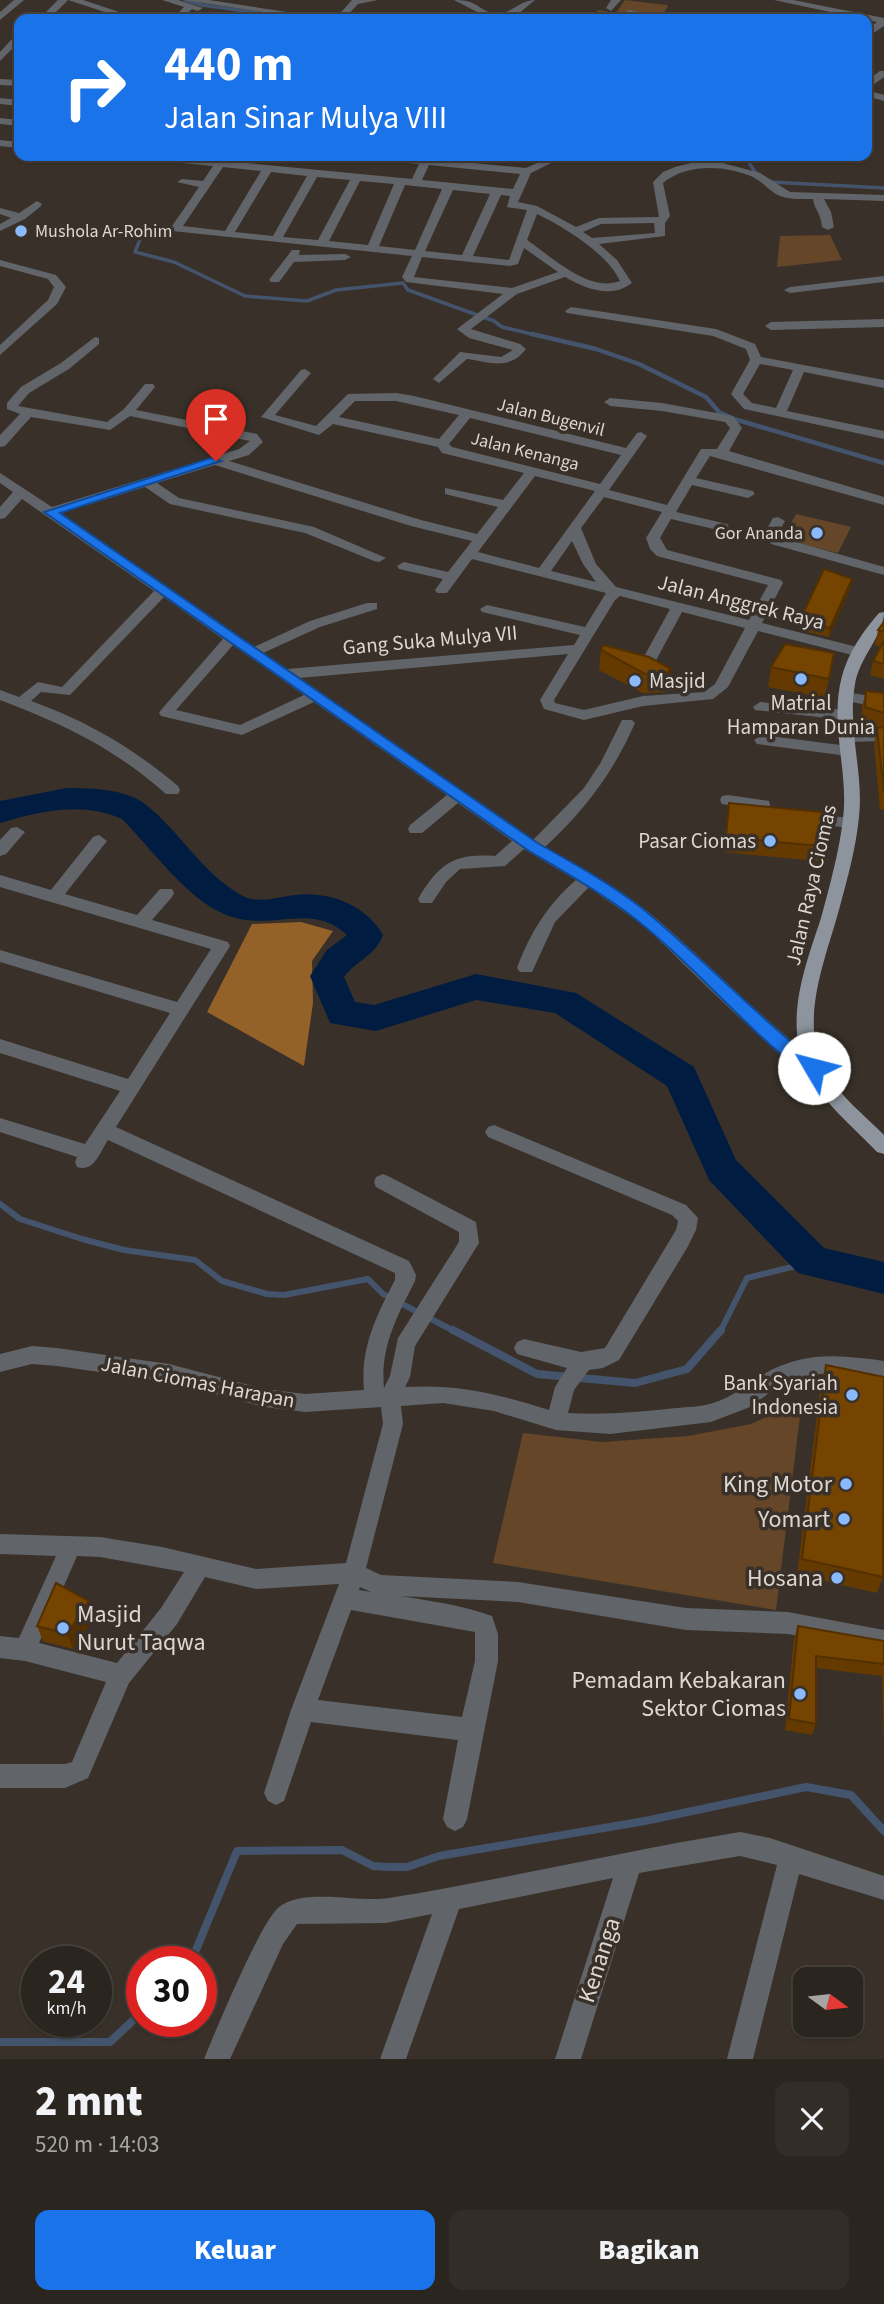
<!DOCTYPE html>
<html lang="id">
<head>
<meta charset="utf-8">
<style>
	:root { --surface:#2b251f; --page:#332d28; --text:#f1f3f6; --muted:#a6a5a4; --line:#47423d; --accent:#1a73e8 }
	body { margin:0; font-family:"Source Sans 3",sans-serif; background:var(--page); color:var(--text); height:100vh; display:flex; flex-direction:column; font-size:26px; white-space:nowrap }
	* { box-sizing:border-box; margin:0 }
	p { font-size:23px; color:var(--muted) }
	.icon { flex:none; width:38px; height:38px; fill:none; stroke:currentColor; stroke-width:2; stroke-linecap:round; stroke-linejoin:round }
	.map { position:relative; height:2059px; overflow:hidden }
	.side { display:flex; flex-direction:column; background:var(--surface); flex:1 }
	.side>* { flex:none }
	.top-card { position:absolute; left:14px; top:14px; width:858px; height:147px; border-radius:14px; box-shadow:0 2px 5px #0004,0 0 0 2px var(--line); background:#1a73e8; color:#fff; overflow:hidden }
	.needle { width:46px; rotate:105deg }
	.fabs { position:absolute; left:793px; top:1967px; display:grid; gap:14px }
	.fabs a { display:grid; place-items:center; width:70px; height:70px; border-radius:14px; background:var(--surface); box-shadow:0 2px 5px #0004,0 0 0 2px var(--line); font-size:35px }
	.speed { position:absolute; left:21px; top:1946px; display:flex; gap:14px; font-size:35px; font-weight:700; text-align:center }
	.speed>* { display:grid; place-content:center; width:91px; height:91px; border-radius:50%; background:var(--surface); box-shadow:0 2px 5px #0004,0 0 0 2px var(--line); line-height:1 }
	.speed small { font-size:18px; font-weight:400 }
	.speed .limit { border:10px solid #d22; background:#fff; color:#111 }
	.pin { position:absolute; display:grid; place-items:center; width:60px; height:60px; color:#fff; margin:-72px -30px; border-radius:50% 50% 50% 0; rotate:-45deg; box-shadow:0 0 7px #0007 }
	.pin .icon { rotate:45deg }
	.me { position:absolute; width:77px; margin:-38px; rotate:307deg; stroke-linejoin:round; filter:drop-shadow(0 0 5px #0008) }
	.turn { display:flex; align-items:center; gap:24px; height:147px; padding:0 35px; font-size:32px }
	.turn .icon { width:91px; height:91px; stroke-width:2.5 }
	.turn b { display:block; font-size:49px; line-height:60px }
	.round { display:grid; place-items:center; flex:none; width:74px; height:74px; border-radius:14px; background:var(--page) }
	.headline { display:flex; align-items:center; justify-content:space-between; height:119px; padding:0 35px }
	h1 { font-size:42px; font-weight:800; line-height:52px }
	.cta { display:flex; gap:14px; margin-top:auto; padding:14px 35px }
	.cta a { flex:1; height:80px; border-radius:14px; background:var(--accent); color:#fff; font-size:28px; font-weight:800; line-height:80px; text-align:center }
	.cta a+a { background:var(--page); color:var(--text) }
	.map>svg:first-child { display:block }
	.green { fill:#654628 }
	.forest { fill:#946129 }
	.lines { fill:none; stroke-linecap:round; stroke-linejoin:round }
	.stream-far3 { stroke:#43546c; stroke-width:3.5 }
	.stream-far2 { stroke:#43546c; stroke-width:4.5 }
	.stream-far1 { stroke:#43546c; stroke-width:6 }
	.stream { stroke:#43546c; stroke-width:8 }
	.river { fill:#011c41; fill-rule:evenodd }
	.minor { fill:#616469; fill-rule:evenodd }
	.major { fill:#8e949d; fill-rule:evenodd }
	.wall { fill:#653a01 }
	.shaded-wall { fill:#523001 }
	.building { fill:#754401; stroke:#523001; stroke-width:2 }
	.route { fill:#1a73e8; stroke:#114b97; stroke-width:2 }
	.poi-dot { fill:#8abafc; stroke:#393129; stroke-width:2.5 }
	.labels { text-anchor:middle; stroke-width:7; stroke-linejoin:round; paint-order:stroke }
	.far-poi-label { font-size:18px; fill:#ddd7d2; stroke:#393129; text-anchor:start }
	.far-street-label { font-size:18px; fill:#ddd7d2; stroke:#393129 }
	.street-label { font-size:21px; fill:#ddd7d2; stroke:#393129 }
	.poi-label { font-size:21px; fill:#ddd7d2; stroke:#393129; text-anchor:end }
	.near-poi-label { font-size:24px; fill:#ddd7d2; stroke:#393129; text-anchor:end }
	.near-street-label { font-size:24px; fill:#ddd7d2; stroke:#393129 }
</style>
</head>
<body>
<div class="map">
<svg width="884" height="2059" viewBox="0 0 884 2059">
	<rect width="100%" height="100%" fill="#393129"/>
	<!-- green -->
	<path class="green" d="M625,0L667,5L668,7L662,15L678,18L590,19L598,10L616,13Z
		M830,235L842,260L777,267L780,236Z
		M796,514L851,527L838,553L782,539Z
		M802,1400L776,1610L493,1563L523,1433L602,1442L688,1436L751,1424Z"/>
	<!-- forest -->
	<path class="forest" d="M301,922L333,931L312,961L313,1003L304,1066L207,1012L252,924Z"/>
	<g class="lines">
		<!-- stream-far3 -->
		<path class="stream-far3" d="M185,0L202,5L289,17
			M464,19H479
			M745,156L755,172L761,176
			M770,182L884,188
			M50,229L120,232L141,237L135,252L174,262L245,296L307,301L336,290L403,283L408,290L494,321L502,327L540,336"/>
		<!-- stream-far2 -->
		<path class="stream-far2" d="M532,334L596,349L639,364L706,397L719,412L734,419L884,463"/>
		<!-- stream-far1 -->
		<path class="stream-far1" d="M0,1204L20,1219L82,1239L124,1250L195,1260L222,1281L267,1294L284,1295L368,1279L383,1294L456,1332
			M720,1332L747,1278L812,1262"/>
		<!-- stream -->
		<path class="stream" d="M453,1330L537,1374L635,1383L687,1369L721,1330
			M191,1962L237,1851L342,1850L373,1866L389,1867H407L439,1856L645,1821L806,1787L851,1795L884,1831
			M0,2042H110L142,2012"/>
		<!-- river -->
		<path class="river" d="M67,788C92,788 125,789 145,804C180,831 202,874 243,896C258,904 279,897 295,895C329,891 366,905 383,935C377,954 356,961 344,977L355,1002L374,1005L476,974L576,993L694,1067L736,1160L824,1248L884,1262V1294L798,1273L709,1180L667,1086L555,1013L476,1000L376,1031L330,1023L310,976L327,950L347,935C310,900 271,934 224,914C186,898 151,848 122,819C82,801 40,811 0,823V801Z"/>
		<!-- minor -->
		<path class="minor" d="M14,0H24L0,20V12Z
			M58,0H68L56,12L74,19L51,16L48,19H39Z
			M68,0H83L140,19H126Z
			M162,0H178L203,8L198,11L192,9L181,19H172L184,7Z
			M184,0H209L332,19H309Z
			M352,0H378L358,4L344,19H335Z
			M454,0C478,0 477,9 492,13C510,17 518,0 535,0L518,14L526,19H351L356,16L479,13Z
			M611,0H621L611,11L606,8Z
			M774,0H793L884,18V26L866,38V30L877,22Z
			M630,10L657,17L659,19H644L627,15V11Z
			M12,39H18L19,42L0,61V52Z
			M880,71H884V77L866,90V81Z
			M0,79L19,80V86L0,85Z
			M866,90L884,95V101L866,96Z
			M0,98L19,100V106L0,104Z
			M0,118L19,120V126L0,124Z
			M0,140L19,142V148L0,146Z
			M133,156H168L217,160L220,156H230L227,161L412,179L419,164L362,159L357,156L422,158L423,156H433L432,159L526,168L552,156H565L531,173L518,202L537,206L576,227L599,218L659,217L653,182L663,172L675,167L691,163L719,162L760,173L790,192L884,195V201L824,199L831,212L834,227L828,230L822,227C821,213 814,209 813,199C802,199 790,200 780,196C770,192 763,182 753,177C726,165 687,163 663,183L670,216L665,223V236L599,244L617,260L632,283C611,299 586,289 565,277L517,294L471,329L520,344L526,349C509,371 490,362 467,359L439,383L433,379L460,352L501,357L513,350L469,338L457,329L503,294L406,282L402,277L412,256L172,231L170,229L199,187L177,182L182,179L203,181L213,166L138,159ZM429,165L520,174L513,189L422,180ZM223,167L261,171L225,231L183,226ZM271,172L307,176L273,236L235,232ZM317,177L350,180L318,240L283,237ZM360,181L394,184L368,245L329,241ZM405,185L442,189L415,250L379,246ZM453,190L490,194L462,255L425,251ZM501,195L510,196L507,207L527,210L509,260L473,256ZM537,214C564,227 607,253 620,281C589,293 552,257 527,240ZM654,223L655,233L592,238L583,232L601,224ZM524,248L558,272L512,288L414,277L422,257L510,266L518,264Z
			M37,201L42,204L41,206L25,219L0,231V224L11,218L0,214V208L19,213Z
			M292,250H300L299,255L345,254L351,257L345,260L294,262L279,282H271L269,280Z
			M0,260L56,275L66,287L57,304L0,355V345L48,300L54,287L48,279L0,266Z
			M884,276V282L790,293L784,290L790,287Z
			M571,307L716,329L755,344L761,357L884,380V388L804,372L787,411L884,431V439L744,409L731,394L750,360L746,349L713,336L567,313L565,311ZM760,364L793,370L776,408L752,403L743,394Z
			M884,319V327L771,330L765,326L771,322Z
			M95,337L99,338V344L69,369L29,393L18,406L107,422L124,409L145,384H153L155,387L136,410L257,434L263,442L249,455L229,461L421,520L477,534L498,507L445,494V488L503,500L524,473L442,453L438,447L333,424L319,435L261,417L301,370L305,369L311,373L275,415L316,426L348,394L396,393L414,396L626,448L637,433L641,432L647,436L609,490L667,505L701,449H717L730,428L725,422L662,411L610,406L604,402L610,398L662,403L733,416L742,428L729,451L884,497V505L710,456L696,478L753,491L755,494L748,498L692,485L676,512L727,524L729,527L722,531L671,519L660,538L667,550L781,580L783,583L762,623L865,649L867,652L865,655L860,657L758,631L728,687L713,699L643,706L584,720L544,709L540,700L568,654L299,678L533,840L584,788L601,762L622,720H632L635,723C613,773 585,810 545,847C583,869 625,891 658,920C714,968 761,1019 820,1063L823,1068L820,1073C795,1081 672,950 646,928C628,913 607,901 589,887L555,922L532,972H520L517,968C530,933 548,904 576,880L524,849L505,866L460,869L446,882L432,903H420L418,899C439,864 453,853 495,856L512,841L458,803L422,833H410L408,829L410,825L447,795L314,702L242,735L161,716L159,713L161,710L223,639L164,597L70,695L41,692L31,701C87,721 133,748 178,786L180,790L178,794H166C114,748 65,725 0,700V690L19,697L38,682L62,687L154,591L22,499L5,518L0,519V507L13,492L0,483V473L52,507L239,449L250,441L130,416L110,430L31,417L5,446L0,447V435L20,414L7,409V403L21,387L61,363ZM355,401H396L459,415L439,439L339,417ZM470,418L621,455L600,484L452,447L449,444ZM215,465L411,526L472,541L448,572L404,562L397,566L399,569L443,579L435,590L437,593H447L472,559L606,593L585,627L487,605L480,609L482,612L580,635L574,645L287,669L263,653L320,627L377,609V603H367L310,621L254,647L61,513L145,487L170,504L305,533L374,561L379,562L386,558L314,527L179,498L157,483ZM535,476L595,491L539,568L478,552ZM604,497L662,512L646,538L650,549L657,556L768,585L749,620L616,587L596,564L581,528ZM572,541L583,564L596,582L551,571ZM620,596L670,609L640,664L647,669L654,664L682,612L745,628L715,684L704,692L643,696L584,710L555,703L554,700L615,600ZM233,645L304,695L240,725L176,710Z
			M778,517L785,521L779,532L782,538L884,567V575L771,544L765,532L773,518Z
			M845,692L884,698V708L840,700L838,697Z
			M760,702L846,710L853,715L846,720L755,710L753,707Z
			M884,731V741L846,742L838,737L846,732Z
			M762,735L848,746L856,751L848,756L757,744L754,740Z
			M728,795L769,801L771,809L786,811L788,815L780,820L758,817L756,809L722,804L720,800L722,796Z
			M808,813L849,818L857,823L849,828L802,822L800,818L802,814Z
			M17,827L25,832L6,854L0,856V840L11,828Z
			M99,835L107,841L65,894L137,915L160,889H172L174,893L172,897L152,920L228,942L230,946L116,1127L409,1261L416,1275L415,1281C397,1317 380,1347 384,1388L390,1376L398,1338L459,1242V1232L376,1187L374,1182L376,1177L383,1174L390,1177L476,1222L479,1243L415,1346L410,1377L405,1387C460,1384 497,1394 549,1410L555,1387L567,1368L517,1354L514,1348L517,1342L524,1339L581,1352L605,1348L676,1230L678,1221L672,1215L488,1137L485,1132L488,1127L494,1125L686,1205L698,1218L696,1230L687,1248L619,1360L603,1368L589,1370L574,1390L568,1413C606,1415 638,1412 676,1408C688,1407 701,1407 713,1403C733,1397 746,1385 764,1374C804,1351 841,1355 884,1361V1379L834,1372L814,1375L779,1386L750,1407L711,1422L610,1434L556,1430L494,1411L443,1403L401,1406L403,1424L366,1568L381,1575L518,1582L686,1608L788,1612L884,1630V1652L788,1634L686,1630L518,1602L400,1596C431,1601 462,1605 492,1616L498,1634V1661L467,1819L463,1827L455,1831L447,1827L443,1819L458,1740L311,1722L284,1801L276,1805L268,1801L264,1793L291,1710L339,1584L256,1589L205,1577L177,1624L129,1683L88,1778L65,1788H0V1764H65L72,1762L106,1682L25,1661L0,1658V1636L19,1638L56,1556L0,1554V1534L100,1537L162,1547L256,1569L346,1563L383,1424L381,1407L305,1412L265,1407L169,1382L57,1366L32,1364L0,1372V1354L32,1346L57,1348L169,1364L265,1389L305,1394L364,1390C360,1349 376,1316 395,1280V1273L108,1140C100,1152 94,1173 77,1167L75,1162L77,1157L0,1132V1118L85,1144L120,1091L0,1053V1039L128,1079L170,1013L0,962V950L177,1002L211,949L0,887V875L51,890L93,837ZM77,1556L100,1557L184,1572L161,1608L117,1663L39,1643ZM360,1587L371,1592L359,1590ZM351,1610L475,1632V1661L462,1717L318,1700Z
			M740,1832L770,1838L884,1876V1900L799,1874L753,2059H727L777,1865L740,1856L639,1873L581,2059H555L613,1878L459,1909L406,2059H380L432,1914L386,1923L297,1924L283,1944L230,2059H204C215,2032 261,1921 279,1907C304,1887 359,1903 389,1898C507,1879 623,1851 740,1832Z"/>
		<!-- major -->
		<path class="major" d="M884,612C884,635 859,658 855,684C847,729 864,773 859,817C856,847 848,877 840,906C827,956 797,1022 826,1072C841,1097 864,1115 884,1135V1154L877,1152C848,1121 808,1092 799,1047C790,1004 808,958 821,918C830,885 839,852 843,819C849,772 829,724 842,676C848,653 863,631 879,613Z"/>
	</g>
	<!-- wall -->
	<path class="wall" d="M852,579L850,589L829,637L799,630L800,620Z
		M884,622V679L870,675L873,661L881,647L875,645L878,630Z
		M601,650L671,669L669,688L664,692L643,693L599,670Z
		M834,653L825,698L768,687L771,667Z
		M866,691L884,693V810L880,809L874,744L877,728L861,723L862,707Z
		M729,803L830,847L827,862L724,852Z
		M826,1365L883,1577L877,1593L797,1575L821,1383Z
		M89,1601L95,1616L73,1649L43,1641L37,1626Z
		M798,1626L884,1641V1746L882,1676L816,1668V1724L812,1735L785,1730L794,1638Z"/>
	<!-- shaded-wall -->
	<path class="shaded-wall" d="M852,579L850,589L829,637L830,628Z
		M671,669L669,688L664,692L666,673Z
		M89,1601L95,1616L73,1649L67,1634Z"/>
	<!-- building -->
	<path class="building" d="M824,569L852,579L830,628L800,620Z
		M884,622V632L878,630Z
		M884,641V664L873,661Z
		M785,644L834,653L829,679L771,667Z
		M603,645L649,657L671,669L666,673L645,674L601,650Z
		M866,691L884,693V713L865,707Z
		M884,727V793L877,728Z
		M729,803L832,813L830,847L726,837Z
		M826,1365L884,1377L883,1577L802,1559Z
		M56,1583L89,1601L67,1634L37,1626Z
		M798,1626L884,1641V1664L816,1656V1724L789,1719Z"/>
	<!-- route -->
	<path class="route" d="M211,458L221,461L60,513L539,844C575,864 611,884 643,909C704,959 757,1017 819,1064L822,1068L819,1073C803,1078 759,1035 747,1023C708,986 671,946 629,914C597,890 563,871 529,851L44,512Z"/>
	<!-- markers -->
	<g class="poi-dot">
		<circle cx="21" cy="231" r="7"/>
		<circle cx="817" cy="533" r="7"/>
		<circle cx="801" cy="679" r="7"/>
		<circle cx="635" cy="681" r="7"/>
		<circle cx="770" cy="841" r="7"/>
		<circle cx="852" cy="1395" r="7"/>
		<circle cx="846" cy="1484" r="7"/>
		<circle cx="844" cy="1519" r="7"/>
		<circle cx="837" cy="1578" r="7"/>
		<circle cx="63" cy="1628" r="7"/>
		<circle cx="800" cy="1694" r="7"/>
	</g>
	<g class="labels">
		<!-- far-poi labels -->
		<g class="far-poi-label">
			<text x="35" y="237">Mushola Ar-Rohim</text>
			<text x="803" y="539" text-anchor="end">Gor Ananda</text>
		</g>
		<!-- far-street labels -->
		<g class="far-street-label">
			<text transform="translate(551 417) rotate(14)" y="6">Jalan Bugenvil</text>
			<text transform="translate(525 451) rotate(14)" y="6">Jalan Kenanga</text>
		</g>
		<!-- street labels -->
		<g class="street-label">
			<text transform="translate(741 602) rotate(14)" y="7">Jalan Anggrek Raya</text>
			<text transform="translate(430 640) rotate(-5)" y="7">Gang Suka Mulya VII</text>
			<text transform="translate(811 885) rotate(-77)" y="7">Jalan Raya Ciomas</text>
			<text transform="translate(198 1382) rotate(11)" y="7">Jalan Ciomas Harapan</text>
		</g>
		<!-- poi labels -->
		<g class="poi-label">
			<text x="649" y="688" text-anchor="start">Masjid</text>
			<text x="801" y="710" text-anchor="middle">Matrial<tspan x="801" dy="24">Hamparan Dunia</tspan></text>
			<text x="756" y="848">Pasar Ciomas</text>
			<text x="838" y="1390">Bank Syariah<tspan x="838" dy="24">Indonesia</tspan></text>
		</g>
		<!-- near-poi labels -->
		<g class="near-poi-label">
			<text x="832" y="1492">King Motor</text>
			<text x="830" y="1527">Yomart</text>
			<text x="823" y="1586">Hosana</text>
			<text x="77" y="1622" text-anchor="start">Masjid<tspan x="77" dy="28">Nurut Taqwa</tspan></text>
			<text x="786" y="1688">Pemadam Kebakaran<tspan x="786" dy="28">Sektor Ciomas</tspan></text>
		</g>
		<!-- near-street labels -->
		<g class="near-street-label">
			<text transform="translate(599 1960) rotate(-72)" y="8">Kenanga</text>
		</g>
	</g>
</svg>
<div class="fabs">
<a><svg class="needle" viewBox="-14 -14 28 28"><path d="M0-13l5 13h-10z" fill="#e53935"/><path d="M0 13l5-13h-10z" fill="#a6a5a4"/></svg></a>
</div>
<div class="speed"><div>24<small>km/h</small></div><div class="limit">30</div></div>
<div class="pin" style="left:216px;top:461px;background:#d93025"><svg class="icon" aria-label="arrive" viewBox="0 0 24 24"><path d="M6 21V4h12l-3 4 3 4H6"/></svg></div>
<svg class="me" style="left:814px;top:1068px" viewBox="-20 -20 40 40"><circle r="19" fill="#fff"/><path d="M0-13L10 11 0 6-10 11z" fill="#1a73e8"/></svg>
<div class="top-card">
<div class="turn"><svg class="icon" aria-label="right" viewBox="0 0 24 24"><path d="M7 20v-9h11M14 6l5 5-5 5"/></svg><div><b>440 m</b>Jalan Sinar Mulya VIII</div></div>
</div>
</div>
<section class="side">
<div class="headline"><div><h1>2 mnt</h1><p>520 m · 14:03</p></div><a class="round"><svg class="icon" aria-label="close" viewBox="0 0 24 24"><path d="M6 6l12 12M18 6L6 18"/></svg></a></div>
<div class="cta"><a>Keluar</a><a>Bagikan</a></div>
</section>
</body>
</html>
